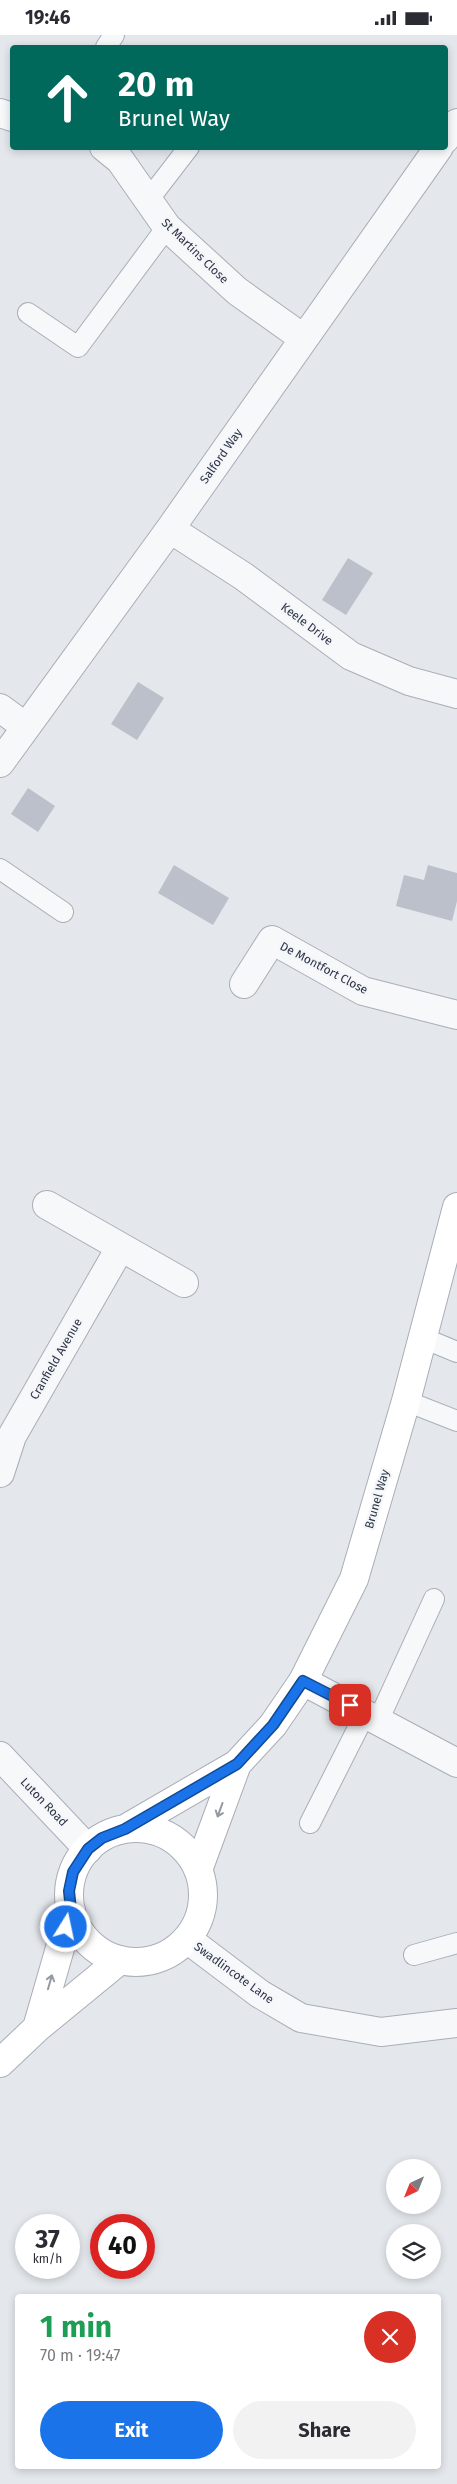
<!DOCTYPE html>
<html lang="en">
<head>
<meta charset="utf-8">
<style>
	:root { --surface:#fff; --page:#f2f2f3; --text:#2b2b33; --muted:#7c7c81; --accent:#1a73e8 }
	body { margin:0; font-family:"Fira Sans",sans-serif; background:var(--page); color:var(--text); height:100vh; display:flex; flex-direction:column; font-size:19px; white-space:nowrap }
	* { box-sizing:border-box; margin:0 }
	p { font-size:16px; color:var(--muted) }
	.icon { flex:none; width:28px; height:28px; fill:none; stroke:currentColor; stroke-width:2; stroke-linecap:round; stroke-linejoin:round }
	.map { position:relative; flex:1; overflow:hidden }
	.drawer { position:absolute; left:15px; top:2259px; width:426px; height:175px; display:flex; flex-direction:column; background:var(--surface); border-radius:5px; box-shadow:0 2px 8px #0003 }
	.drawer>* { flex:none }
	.top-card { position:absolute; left:10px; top:10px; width:438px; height:105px; border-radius:5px; box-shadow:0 2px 8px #0003; background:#00695c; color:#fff; overflow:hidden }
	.needle { width:32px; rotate:223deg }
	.tools { position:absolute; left:386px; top:2124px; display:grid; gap:10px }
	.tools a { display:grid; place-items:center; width:55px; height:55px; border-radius:50%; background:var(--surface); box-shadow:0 2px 8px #0003; font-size:25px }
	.speed { position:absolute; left:15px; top:2179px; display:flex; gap:10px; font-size:25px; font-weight:700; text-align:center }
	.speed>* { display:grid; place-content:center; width:65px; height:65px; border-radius:50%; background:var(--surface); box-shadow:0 2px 8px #0003; line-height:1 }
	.speed small { font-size:12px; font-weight:400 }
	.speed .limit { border:8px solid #d22; background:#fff; color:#111 }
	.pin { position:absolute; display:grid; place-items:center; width:42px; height:42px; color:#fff; margin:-21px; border-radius:10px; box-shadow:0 2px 8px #0006 }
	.me { position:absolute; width:55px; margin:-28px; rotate:10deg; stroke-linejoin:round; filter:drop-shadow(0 0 4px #0008) }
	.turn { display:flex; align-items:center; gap:18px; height:105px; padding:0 25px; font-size:22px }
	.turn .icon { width:65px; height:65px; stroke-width:2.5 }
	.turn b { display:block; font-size:35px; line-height:42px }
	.round { display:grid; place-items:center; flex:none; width:52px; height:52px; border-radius:26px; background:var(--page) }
	.head { display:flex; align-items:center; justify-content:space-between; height:85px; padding:0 25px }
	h1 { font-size:30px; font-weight:700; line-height:38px; color:#1e9e55 }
	.cta { display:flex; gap:10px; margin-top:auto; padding:10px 25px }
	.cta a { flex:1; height:58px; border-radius:30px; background:var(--accent); color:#fff; font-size:20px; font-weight:700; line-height:58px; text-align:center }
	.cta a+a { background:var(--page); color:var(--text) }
	.status { display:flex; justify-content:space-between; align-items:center; height:35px; padding:0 25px; background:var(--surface); direction:ltr }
	.status svg { height:14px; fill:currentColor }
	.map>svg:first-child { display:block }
	.building { fill:#bbc0ca }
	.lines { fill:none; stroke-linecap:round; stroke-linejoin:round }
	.lane-casing { stroke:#a9aeb7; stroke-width:22 }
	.street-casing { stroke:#a9aeb7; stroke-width:30 }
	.secondary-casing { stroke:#a9aeb7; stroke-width:30 }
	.lane { stroke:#f7f8fa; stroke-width:20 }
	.street { stroke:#f7f8fa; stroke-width:28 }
	.secondary { stroke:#fff; stroke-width:28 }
	.oneway { stroke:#959aa2 }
	.route-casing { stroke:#114b97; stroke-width:12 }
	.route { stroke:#1a73e8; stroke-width:9 }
	.labels { text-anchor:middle; stroke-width:4.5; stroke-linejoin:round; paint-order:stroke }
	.street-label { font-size:12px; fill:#2b3445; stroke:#f4f6f9 }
</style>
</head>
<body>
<div class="status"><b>19:46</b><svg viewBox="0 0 49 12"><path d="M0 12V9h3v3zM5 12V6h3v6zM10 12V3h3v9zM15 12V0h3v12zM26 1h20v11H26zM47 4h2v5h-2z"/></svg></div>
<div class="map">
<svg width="457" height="2449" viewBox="0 0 457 2449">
	<rect width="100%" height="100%" fill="#e4e7ec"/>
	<!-- building -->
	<path class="building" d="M348,523L373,538L346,580L322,565Z
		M138,647L164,663L137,705L111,689Z
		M28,753L55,771L38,797L11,779Z
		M174,830L229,863L213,890L158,858Z
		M428,830L457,838V866L452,886L396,871L404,840L424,845Z"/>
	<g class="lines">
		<!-- lane casing -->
		<g class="lane-casing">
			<path id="lane" d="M106,12L114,0
				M149,164L189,112
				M28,278L78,312L167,192
				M0,834L63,877
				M423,1303L457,1317
				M406,1366L457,1386
				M378,1686L434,1564
				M310,1788L365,1679
				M414,1920L457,1908"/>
		</g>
		<!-- street casing -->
		<g class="street-casing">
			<path id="street" d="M0,78L12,82
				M445,104L457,88
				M104,112L120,125L167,192L237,256L303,303
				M170,494L243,541L351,621L409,646L457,659
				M0,673L26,692
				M0,728L170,494L439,112
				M244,949L272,905L363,956L457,980
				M47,1170L184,1248
				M0,1438L12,1401L120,1213
				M303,1646L457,1728
				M0,1721L88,1814
				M187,1904L260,1959L301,1983L381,1997L457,1988"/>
		</g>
		<!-- secondary casing -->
		<g class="secondary-casing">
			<path id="secondary" d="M69 1860a67 67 0 1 1 134 0a67 67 0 1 1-134 0Z
				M125,1794L237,1729L273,1690L303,1646L354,1544L406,1366L457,1172
				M198,1835L237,1729
				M37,1993L71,1875
				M0,2028L37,1993L120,1925"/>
		</g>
		<!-- lane -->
		<use href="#lane" class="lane"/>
		<!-- street -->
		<use href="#street" class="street"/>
		<!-- secondary -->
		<use href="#secondary" class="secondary"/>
	</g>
	<!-- one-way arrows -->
	<defs><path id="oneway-shaft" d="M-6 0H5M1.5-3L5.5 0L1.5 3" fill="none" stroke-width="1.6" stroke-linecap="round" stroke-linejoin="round" transform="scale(1.25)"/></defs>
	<g class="oneway">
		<use href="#oneway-shaft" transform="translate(220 1775) rotate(110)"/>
		<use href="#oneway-shaft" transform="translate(50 1947) rotate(-74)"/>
	</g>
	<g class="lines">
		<!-- route casing -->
		<g class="route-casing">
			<path id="route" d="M66,1892L71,1875L69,1856L73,1837L88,1814L102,1803L125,1794L237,1729L273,1690L303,1646L350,1670"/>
		</g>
		<!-- route -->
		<use href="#route" class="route"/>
	</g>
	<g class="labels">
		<!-- street labels -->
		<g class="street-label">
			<text transform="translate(195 216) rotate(44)" y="4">St Martins Close</text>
			<text transform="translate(221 421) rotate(-55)" y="4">Salford Way</text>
			<text transform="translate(307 589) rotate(37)" y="4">Keele Drive</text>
			<text transform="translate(324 933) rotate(28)" y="4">De Montfort Close</text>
			<text transform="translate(56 1324) rotate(-60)" y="4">Cranfield Avenue</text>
			<text transform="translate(377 1464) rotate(-74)" y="4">Brunel Way</text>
			<text transform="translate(44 1767) rotate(46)" y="4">Luton Road</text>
			<text transform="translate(234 1938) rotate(36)" y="4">Swadlincote Lane</text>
		</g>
	</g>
</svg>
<div class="tools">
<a><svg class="needle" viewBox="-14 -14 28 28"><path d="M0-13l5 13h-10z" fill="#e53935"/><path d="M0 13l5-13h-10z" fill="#7c7c81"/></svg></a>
<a><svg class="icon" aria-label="layers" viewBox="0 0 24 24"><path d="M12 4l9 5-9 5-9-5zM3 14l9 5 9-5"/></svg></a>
</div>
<div class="speed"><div>37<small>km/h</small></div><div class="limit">40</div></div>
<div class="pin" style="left:350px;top:1670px;background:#d93025"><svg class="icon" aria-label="arrive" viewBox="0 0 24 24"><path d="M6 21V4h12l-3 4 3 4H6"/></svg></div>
<svg class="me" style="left:66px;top:1892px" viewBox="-20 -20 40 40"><circle r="17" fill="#1a73e8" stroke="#fff" stroke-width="3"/><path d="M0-11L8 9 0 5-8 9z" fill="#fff"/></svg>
<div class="top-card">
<div class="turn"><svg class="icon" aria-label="ahead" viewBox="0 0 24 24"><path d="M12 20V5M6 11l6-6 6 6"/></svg><div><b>20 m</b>Brunel Way</div></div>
</div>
<section class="drawer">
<div class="head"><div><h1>1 min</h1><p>70 m · 19:47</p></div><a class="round" style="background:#d93025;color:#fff"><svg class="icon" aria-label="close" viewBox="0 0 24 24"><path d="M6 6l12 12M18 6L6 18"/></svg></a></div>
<div class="cta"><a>Exit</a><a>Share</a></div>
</section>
</div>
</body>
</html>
